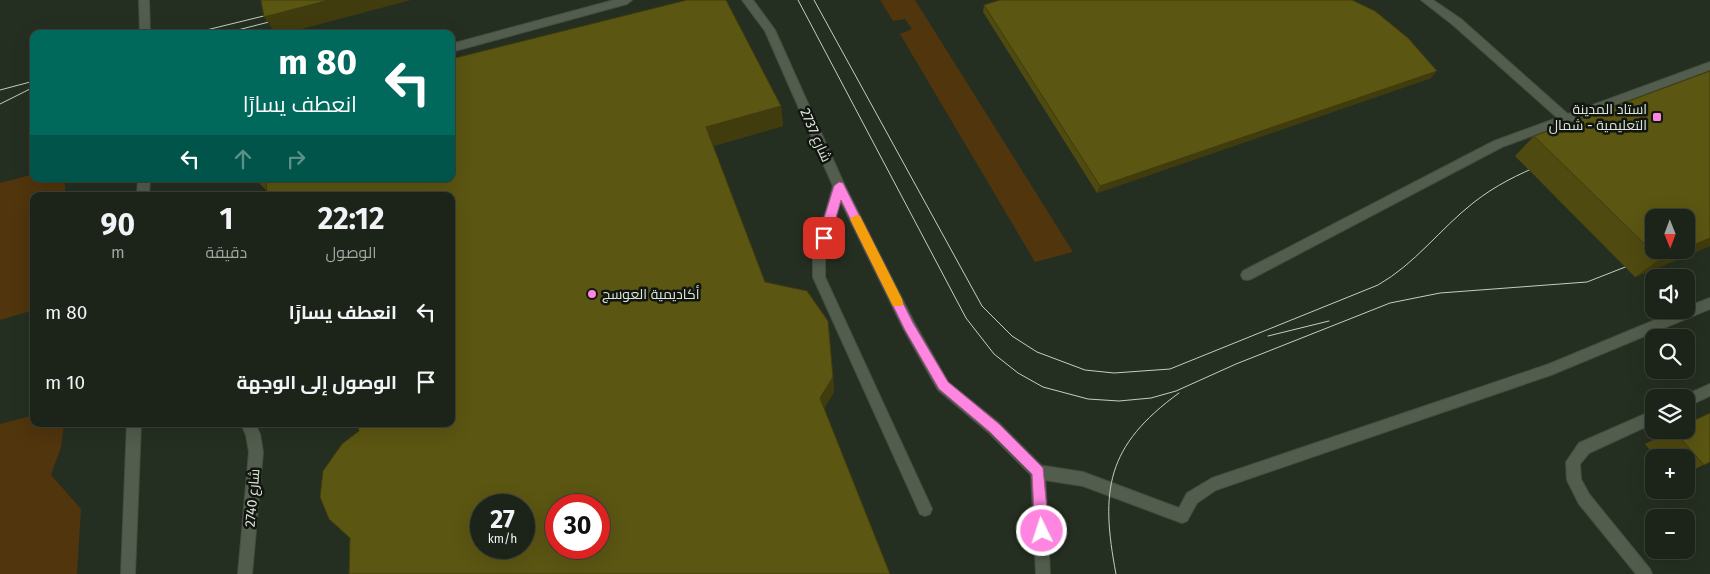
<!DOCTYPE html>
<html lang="ar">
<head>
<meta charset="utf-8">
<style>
	:root { --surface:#1c2319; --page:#292f26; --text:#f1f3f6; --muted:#a0a4a2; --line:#3a4038 }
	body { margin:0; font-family:"Fira Sans",Cairo,sans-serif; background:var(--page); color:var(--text); direction:rtl; height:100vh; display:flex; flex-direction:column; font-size:19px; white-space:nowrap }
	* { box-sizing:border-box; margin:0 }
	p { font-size:16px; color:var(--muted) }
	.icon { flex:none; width:28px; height:28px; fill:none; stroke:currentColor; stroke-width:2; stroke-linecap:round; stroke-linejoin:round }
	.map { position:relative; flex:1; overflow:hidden; direction:ltr }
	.panel { position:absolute; left:30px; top:192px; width:425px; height:235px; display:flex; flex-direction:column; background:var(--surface); border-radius:10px; box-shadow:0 5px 20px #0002,0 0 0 1px var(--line); direction:rtl }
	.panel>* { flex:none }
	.banner { position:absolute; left:30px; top:30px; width:425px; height:152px; border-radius:10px; box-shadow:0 5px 20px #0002,0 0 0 1px var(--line); direction:rtl; background:#00695c; color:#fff; overflow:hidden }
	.needle { width:32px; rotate:179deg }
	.fabs { position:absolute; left:1645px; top:209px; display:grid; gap:10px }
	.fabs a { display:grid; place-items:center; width:50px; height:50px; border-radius:10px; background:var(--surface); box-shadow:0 5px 20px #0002,0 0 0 1px var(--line); font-size:25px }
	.speed { position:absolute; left:470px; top:494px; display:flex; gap:10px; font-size:25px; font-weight:700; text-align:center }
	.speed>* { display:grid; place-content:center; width:65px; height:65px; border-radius:50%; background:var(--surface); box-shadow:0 5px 20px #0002,0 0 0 1px var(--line); line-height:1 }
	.speed small { font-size:12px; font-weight:400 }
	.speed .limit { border:8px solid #d22; background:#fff; color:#111 }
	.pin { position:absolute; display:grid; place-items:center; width:42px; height:42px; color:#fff; margin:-21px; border-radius:10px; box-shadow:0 2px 8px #0006 }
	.me { position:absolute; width:55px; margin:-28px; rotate:356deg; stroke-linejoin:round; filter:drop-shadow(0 0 4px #0008) }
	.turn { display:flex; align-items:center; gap:18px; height:105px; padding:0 15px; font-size:22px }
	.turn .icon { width:65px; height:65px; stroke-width:2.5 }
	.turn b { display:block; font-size:35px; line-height:42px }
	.lanes { display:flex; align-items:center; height:48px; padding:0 15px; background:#0003; justify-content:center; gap:25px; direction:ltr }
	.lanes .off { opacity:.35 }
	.eta { display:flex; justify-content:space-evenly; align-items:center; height:85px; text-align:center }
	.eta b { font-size:30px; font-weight:700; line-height:35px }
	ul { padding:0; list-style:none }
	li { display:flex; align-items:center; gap:15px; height:70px; padding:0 15px }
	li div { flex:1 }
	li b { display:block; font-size:19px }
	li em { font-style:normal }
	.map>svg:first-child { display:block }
	.green { fill:#50350d }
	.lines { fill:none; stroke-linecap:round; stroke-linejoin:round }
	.lane-casing { stroke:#444d41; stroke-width:2 }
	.street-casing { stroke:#444d41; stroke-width:2 }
	.lane { fill:#525d4d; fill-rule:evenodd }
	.street { fill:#525d4d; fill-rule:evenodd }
	.tram { stroke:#c5cdc2; stroke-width:1 }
	.wall { fill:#4f4a10 }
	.shaded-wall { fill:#403c0d }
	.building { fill:#5c5613; stroke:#403c0d; fill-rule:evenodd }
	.route { fill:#fe86e0; stroke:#a55792 }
	.slow { fill:#f59e0b }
	.poi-dot { fill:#fe86e0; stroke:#11160f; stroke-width:2 }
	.labels { text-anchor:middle; stroke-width:5; stroke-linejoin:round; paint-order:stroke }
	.poi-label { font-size:14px; fill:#dfe6dc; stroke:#11160f; text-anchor:end }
	.street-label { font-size:14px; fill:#dfe6dc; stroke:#11160f }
</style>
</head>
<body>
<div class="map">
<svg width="1710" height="574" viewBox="0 0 1710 574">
	<rect width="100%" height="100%" fill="#252f21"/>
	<!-- green -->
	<path class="green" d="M880,0H915L1073,252L1035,262L900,34L912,29L905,19L893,21Z
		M34,174V179H65V196H34V310L0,320V183Z
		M34,415V424H64L61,447L51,475L81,509L77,574H0V424Z"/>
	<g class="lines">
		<!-- lane casing -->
		<g class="lane-casing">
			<path id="lane" d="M1710,62V70L1502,147L1251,279L1247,280L1243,279L1241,275L1243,271L1494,141Z
				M839,181L843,183L845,186L825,256V277L932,509L930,514L925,516L920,514L813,277V256L833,186L835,183Z
				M1710,298V309L1551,375L1216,490L1197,503L1187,521L1182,523L1083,486L1038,479L1033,477L1031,472L1033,467L1038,465L1083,472L1179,508L1187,493L1212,478L1549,364L1679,310H1686V307Z
				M1710,384V396L1686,407V398L1681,397Z
				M1654,410V423L1589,453L1580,464L1581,479L1589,494L1650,569L1652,574H1636L1579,504L1567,480L1566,462L1579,443Z"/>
		</g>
		<!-- street casing -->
		<g class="street-casing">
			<path id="street" d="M139,0H149L150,34H140Z
				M614,0H632L627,4L451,52V44Z
				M742,0H753L775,30L845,186L914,322L948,382L999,423L1043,467L1045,472L1050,574H1036L1031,475L989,433L938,390L904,330L833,186L765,31Z
				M1421,0H1433L1461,19L1570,116L1572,119L1570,122H1562L1453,25Z
				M138,179H150L149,196H137Z
				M127,424H141L135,574H121Z
				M241,424H255L260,434L263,452L252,574H238L249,452L246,435Z"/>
		</g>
		<!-- lane -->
		<use href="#lane" class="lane"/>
		<!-- street -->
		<use href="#street" class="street"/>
		<!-- tram -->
		<path class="tram" d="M798,0L966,318L994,354L1018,373L1043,387L1088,399L1119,401L1151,398L1176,391L1236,364L1390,303L1440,293L1587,282L1638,262
			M814,0L982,306L1012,336L1037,352L1085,370L1114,373L1170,369L1378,285C1415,264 1440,229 1473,203C1496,185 1517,175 1543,164
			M190,34L276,13
			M222,34L273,21
			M0,90L34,81
			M0,104L34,87
			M1268,336L1329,321
			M1116,574C1100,490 1106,446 1179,393"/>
	</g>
	<!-- wall -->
	<path class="wall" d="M984,5L1431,78L1097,193L983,12Z
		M1710,71V246L1635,277L1515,156L1534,136Z
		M781,106L783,126L713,146L765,282L833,377L834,392L824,408L451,424V196L267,191L255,179H451Z
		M1673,430L1710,462L1686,473V458H1656L1645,444Z"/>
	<!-- shaded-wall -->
	<path class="shaded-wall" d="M329,0H411L283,34H276L264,17Z
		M1437,71L1431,78L1097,193L1100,186Z
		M781,106L783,126L710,147L706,127Z
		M1710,238V246L1635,277L1660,259L1680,250H1686V248Z
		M833,377L834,392L821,412L820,398Z"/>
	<!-- building -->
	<path class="building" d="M261,0H329L264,17Z
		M687,0H726L781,106L706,127L765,282L807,291L828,321L833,377L820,398L890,574H349L350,538L329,519L320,497L323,471L342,444L359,431L358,424H451V196H267L266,179H451V59ZM481,505H524V548H481ZM556,505H599V548H556Z
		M1000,0H1352L1375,11L1408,38L1437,71L1100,186L984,5Z
		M1710,71V238L1686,248V218H1654V250H1680L1660,259L1534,136Z
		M1710,413V462L1704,465L1673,430H1686V424Z"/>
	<!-- route -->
	<path class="route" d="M839,182L843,183L913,323L948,382L999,424L1043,468L1049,531L1047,535L1042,537L1037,535L1035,531L1032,474L990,432L939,389L905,330L841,200L830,238L828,242H820L818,238L834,186Z"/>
	<!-- slow -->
	<path class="slow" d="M856,215L860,216L902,299L903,303L902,306H893L850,219Z"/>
	<!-- markers -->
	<g class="poi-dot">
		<rect x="1652" y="112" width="10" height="10" rx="2.5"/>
		<circle cx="592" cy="294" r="5"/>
	</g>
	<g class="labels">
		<!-- poi labels -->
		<g class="poi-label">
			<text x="1647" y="114">استاد المدينة<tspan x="1647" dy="16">التعليمية - شمال</tspan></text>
			<text x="602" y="299" text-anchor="start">أكاديمية العوسج</text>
		</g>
		<!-- street labels -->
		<g class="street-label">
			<text transform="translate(816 135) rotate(66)" y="5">شارع 2737</text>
			<text transform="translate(252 498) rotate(-85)" y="5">شارع 2740</text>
		</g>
	</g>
</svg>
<div class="fabs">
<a><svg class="needle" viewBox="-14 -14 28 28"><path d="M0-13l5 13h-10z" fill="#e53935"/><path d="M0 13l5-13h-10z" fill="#a0a4a2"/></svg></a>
<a><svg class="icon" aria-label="sound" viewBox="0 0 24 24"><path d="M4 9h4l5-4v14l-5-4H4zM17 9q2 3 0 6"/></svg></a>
<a><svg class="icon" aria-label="search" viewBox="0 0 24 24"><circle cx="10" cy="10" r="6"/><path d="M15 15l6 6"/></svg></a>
<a><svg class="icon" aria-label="layers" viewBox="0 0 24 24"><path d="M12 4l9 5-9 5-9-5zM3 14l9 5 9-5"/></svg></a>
<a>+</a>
<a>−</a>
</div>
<div class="speed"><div>27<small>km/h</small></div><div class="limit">30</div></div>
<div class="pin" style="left:824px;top:238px;background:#d93025"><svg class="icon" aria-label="arrive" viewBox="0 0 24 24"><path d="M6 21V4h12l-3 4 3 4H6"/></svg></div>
<svg class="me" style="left:1042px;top:531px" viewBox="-20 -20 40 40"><circle r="17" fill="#fe86e0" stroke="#fff" stroke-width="3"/><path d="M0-11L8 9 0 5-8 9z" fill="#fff"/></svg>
<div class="banner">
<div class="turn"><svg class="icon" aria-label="left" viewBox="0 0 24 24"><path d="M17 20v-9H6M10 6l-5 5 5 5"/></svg><div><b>80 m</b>انعطف يسارًا</div></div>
<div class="lanes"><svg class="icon" aria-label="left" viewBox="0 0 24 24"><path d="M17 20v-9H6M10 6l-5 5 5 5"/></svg><svg class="icon off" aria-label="ahead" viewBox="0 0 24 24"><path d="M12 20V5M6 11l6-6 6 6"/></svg><svg class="icon off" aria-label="right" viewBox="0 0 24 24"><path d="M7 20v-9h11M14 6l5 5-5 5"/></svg></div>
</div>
<section class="panel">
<div class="eta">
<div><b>22:12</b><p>الوصول</p></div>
<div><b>1</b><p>دقيقة</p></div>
<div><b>90</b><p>m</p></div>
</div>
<ul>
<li><svg class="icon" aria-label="left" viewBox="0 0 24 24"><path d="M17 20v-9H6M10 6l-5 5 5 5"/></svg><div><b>انعطف يسارًا</b></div><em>80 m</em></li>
<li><svg class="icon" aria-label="arrive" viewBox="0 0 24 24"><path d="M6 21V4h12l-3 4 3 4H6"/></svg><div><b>الوصول إلى الوجهة</b></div><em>10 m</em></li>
</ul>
</section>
</div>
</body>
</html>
